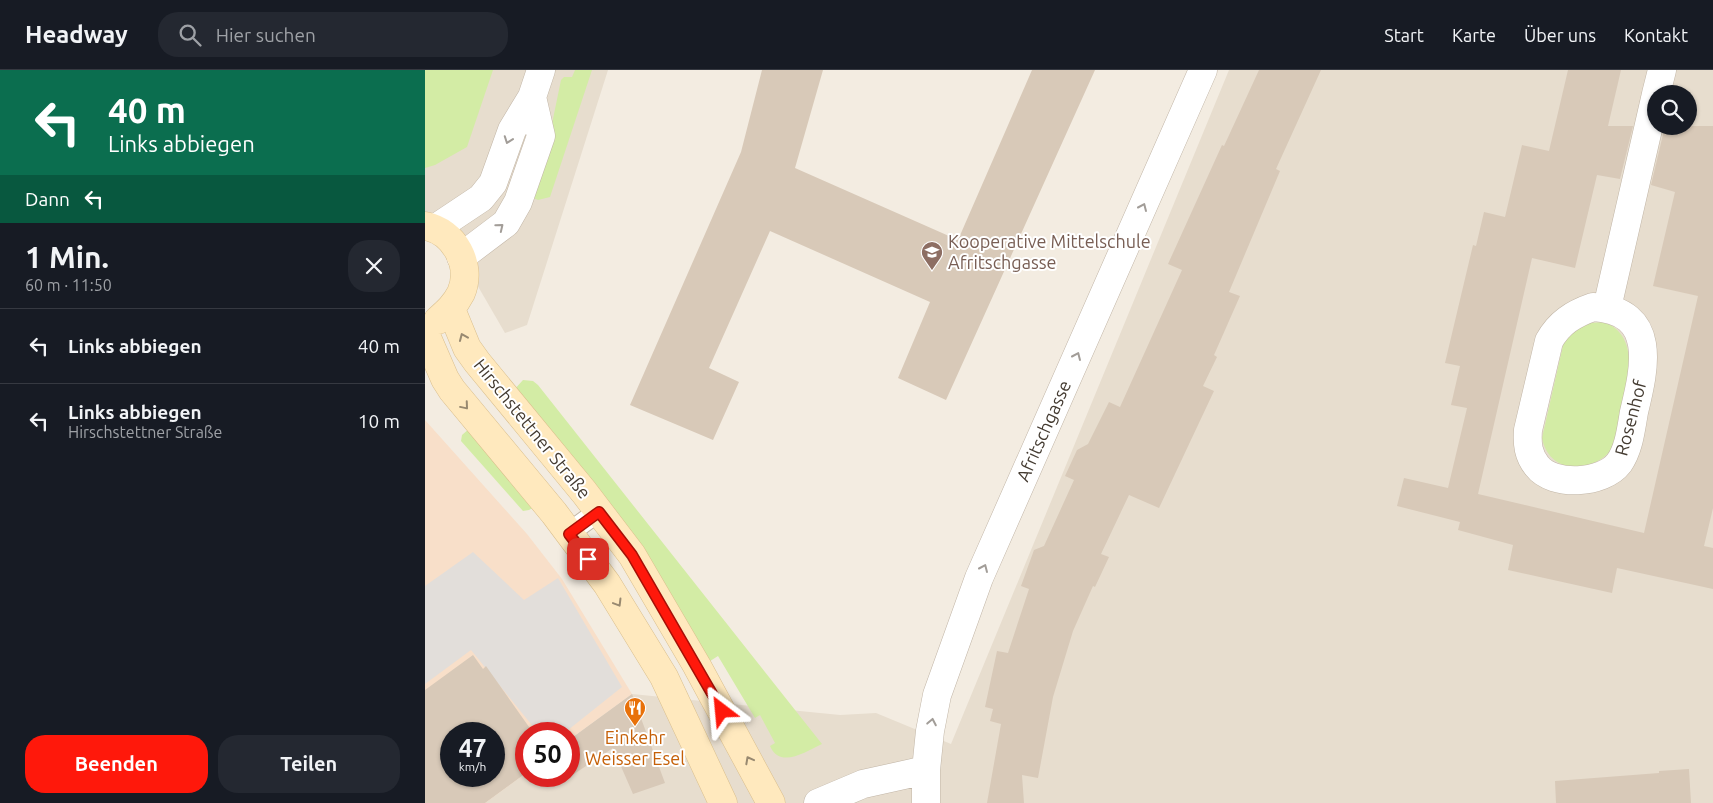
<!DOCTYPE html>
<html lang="de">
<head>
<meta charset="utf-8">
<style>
	:root { --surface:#171b24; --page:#242831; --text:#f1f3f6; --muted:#9ea1a6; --line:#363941; --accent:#ff180b }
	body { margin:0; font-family:Ubuntu,sans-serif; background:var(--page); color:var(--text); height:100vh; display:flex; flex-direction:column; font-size:19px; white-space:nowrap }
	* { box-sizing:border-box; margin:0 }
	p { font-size:16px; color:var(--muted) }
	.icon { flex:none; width:28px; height:28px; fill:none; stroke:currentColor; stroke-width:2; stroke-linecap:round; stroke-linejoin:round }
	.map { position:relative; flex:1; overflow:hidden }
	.details { display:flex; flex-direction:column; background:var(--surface); width:425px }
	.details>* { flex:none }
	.hud { background:#0b6e4f; color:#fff; overflow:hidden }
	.controls { position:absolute; left:1222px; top:15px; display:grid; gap:10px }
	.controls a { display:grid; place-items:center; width:50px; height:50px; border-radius:50%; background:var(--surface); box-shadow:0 1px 4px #0004; font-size:25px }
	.speed { position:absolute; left:15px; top:652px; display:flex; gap:10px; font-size:25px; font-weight:700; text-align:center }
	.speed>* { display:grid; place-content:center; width:65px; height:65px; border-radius:50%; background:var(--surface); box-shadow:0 1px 4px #0004; line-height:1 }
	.speed small { font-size:12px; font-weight:400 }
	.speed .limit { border:8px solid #d22; background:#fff; color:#111 }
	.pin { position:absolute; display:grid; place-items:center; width:42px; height:42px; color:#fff; margin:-21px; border-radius:10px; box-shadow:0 2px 8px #0006 }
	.me { position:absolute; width:55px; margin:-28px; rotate:331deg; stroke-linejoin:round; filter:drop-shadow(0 0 4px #0008) }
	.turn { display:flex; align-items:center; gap:18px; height:105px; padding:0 25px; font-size:22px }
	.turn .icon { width:65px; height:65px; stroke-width:2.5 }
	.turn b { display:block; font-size:35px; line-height:42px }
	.then { display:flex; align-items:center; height:48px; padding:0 25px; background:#0003; gap:10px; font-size:19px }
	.round { display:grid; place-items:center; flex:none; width:52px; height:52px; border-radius:20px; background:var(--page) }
	.summary { display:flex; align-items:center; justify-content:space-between; height:85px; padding:0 25px }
	h1 { font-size:30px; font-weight:700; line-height:38px }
	.button { display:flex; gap:10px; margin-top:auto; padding:10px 25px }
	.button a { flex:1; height:58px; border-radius:20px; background:var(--accent); color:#fff; font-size:20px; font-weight:700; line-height:58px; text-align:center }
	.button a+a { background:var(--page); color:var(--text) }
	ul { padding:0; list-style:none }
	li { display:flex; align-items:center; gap:15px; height:75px; padding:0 25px; border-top:1px solid var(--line) }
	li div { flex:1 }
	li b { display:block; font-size:19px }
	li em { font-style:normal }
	header { display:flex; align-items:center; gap:30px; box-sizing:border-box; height:70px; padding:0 25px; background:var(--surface); border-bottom:1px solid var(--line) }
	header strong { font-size:24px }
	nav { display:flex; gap:28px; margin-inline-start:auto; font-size:18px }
	.search { width:350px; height:45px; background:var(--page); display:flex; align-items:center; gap:12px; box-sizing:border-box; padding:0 18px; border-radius:20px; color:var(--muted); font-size:19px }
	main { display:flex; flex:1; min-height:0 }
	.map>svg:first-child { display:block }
	.residential { fill:#e7ddce; fill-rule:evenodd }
	.commercial { fill:#f8dfc9; fill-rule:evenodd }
	.green { fill:#d3eca5 }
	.parking { fill:#e2deda }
	.building { fill:#d8c9b8; fill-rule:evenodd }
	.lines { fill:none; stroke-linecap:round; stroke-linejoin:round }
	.service-casing { stroke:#c1b5a6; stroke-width:22 }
	.minor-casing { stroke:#c1b5a6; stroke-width:29 }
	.tertiary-casing { stroke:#c1b5a6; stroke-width:29 }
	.secondary-casing { stroke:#dabf8d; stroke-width:29 }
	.service { stroke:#fff; stroke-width:20 }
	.minor { stroke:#fff; stroke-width:28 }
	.tertiary { stroke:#fff; stroke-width:28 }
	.secondary { stroke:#ffe9be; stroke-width:28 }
	.oneway { stroke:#a29d98 }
	.oneway2 { stroke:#988970 }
	.route-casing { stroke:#a61007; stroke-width:12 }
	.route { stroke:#ff180b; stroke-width:9 }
	.labels { text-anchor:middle; stroke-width:4; stroke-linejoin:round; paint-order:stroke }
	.education-label { font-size:18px; fill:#785e54; stroke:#fff; text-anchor:start }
	.street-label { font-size:18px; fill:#443b31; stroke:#fff }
	.food-label { font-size:18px; fill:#c56008; stroke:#fff }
</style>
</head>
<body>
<header>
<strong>Headway</strong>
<div class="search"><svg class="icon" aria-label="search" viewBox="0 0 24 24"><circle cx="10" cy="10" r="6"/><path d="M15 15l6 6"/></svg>Hier suchen</div>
<nav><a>Start</a><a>Karte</a><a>Über uns</a><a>Kontakt</a></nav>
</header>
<main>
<section class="details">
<div class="hud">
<div class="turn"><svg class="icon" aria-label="left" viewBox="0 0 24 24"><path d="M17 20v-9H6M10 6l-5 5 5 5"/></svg><div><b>40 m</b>Links abbiegen</div></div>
<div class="then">Dann<svg class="icon" aria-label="left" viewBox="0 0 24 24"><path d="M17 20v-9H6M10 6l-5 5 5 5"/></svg></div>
</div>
<div class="summary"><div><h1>1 Min.</h1><p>60 m · 11:50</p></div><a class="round"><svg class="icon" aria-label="close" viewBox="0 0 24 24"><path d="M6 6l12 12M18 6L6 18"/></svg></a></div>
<ul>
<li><svg class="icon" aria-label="left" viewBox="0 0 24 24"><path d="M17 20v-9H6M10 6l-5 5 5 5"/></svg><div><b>Links abbiegen</b></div><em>40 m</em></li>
<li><svg class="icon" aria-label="left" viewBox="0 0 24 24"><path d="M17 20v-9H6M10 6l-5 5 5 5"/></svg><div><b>Links abbiegen</b><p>Hirschstettner Straße</p></div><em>10 m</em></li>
</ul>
<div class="button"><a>Beenden</a><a>Teilen</a></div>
</section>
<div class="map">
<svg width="1288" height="733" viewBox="0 0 1288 733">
	<rect width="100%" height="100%" fill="#f3ece1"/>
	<!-- residential -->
	<path class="residential" d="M0,0H183L102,255L80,263L36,187L0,156Z
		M804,0H1288V733H60L101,703V706H144V670L207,624L415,645L451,643L526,674ZM1231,24H1264V56H1231Z"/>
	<!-- commercial -->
	<path class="commercial" d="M0,350L102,464L137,509L207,624L144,670V664H101V703L60,733H0ZM26,664H69V706H26Z"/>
	<!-- green -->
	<path class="green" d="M0,0H68L42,77L10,95L0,98Z
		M150,0H167L125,127L113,130L106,127L123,73L136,10L139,7H147Z
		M1179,252C1226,269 1195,345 1187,379C1167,404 1124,405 1117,368L1139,271L1152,259L1166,253Z
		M98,310L108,311L113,315L397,674C380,682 355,699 345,676L350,673L335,645L330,648L293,586L282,593L88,321Z
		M45,358L111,436L104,440L98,441L36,371L37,365Z"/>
	<!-- parking -->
	<path class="parking" d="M48,482L99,530L133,508L197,617L138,664H114L46,580L0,614V516Z"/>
	<!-- building -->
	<path class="building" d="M337,0H398L370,98L533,170L607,0H670L521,330L473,308L505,232L345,161L284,298L314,312L288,370L205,335L316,82Z
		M834,0H896L851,99L855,101L804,222L815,226L789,285L792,287L778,316L789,321L734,438L704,425L676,484L684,487L670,517L668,516L648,561L628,627L613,708L597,705L599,733H562L576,654L565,651L568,639L560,637L572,581L583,583L604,519L596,516L609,480L619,476L649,410L640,406L652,380L663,374L684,332L695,337L757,200L743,194L797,75L799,76Z
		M1143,0H1196L1183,56H1208L1195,109L1172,105L1150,198L1107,188L1053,424L1219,463L1273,226L1228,216L1250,122L1226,115L1240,56H1288V438L1279,476L1288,478V519L1192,498L1187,523L1083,500L1088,475L1033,460L1035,452L972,436L979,408L1023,418L1042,338L1026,335L1035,296L1020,293L1048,175L1051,176L1059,142L1080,147L1097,75L1124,81Z
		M48,585L58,599L61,596L109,664H101V703L60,733H0V620ZM26,664H69V706H26Z
		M207,624L240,713L208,724L188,678L149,704L144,696V670Z
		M1264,699L1266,733H1131L1130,711L1234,703V701Z"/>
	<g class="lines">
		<!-- service casing -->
		<g class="service-casing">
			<path id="service" d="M144,463L174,441"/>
		</g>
		<!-- minor casing -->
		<g class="minor-casing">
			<path id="minor" d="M1231,24L1237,0
				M1168,237C1233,241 1220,297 1209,342C1206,359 1204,379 1194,393C1178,414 1128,417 1112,396C1103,385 1102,374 1103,360L1124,271C1134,253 1148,244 1168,237Z
				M1182,238L1231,24
				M393,733L438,714L501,700
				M501,733V700L505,661L512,625L554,508L778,0"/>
		</g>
		<!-- tertiary casing -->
		<g class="tertiary-casing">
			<path id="tertiary" d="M11,158L56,128L68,113L87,60L107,27L116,0
				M36,187L81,153L93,132L116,66L107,27"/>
		</g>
		<!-- secondary casing -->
		<g class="secondary-casing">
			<path id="secondary" d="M0,156C29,161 48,195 36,223C30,235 22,242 13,250
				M26,239L42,278L52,292L159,422L207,485L272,596L346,733
				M0,263L20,309L27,320L129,443L182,514L239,607L298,733"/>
		</g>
		<!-- service -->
		<use href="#service" class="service"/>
		<!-- minor -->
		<use href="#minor" class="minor"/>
		<!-- tertiary -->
		<use href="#tertiary" class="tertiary"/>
		<!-- secondary -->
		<use href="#secondary" class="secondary"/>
	</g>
	<!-- one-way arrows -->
	<defs><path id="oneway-chevron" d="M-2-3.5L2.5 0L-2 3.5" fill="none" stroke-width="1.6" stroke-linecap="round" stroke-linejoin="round" transform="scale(1.25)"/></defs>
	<g class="oneway">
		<use href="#oneway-chevron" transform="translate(83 70) rotate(110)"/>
		<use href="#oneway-chevron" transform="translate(718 137) rotate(-66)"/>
		<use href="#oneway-chevron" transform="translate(75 157) rotate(-39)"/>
		<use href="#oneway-chevron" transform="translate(652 286) rotate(-66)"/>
		<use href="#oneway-chevron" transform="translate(559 498) rotate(-66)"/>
		<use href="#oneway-chevron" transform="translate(507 652) rotate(-79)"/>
	</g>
	<g class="oneway2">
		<use href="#oneway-chevron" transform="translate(38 267) rotate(-113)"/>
		<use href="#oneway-chevron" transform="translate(40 336) rotate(50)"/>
		<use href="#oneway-chevron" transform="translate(193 533) rotate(59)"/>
		<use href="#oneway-chevron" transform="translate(324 690) rotate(-118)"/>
	</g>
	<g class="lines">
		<!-- route casing -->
		<g class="route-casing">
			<path id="route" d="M163,489L144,464L174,442L207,485L297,641"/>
		</g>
		<!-- route -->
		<use href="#route" class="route"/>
	</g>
	<!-- icons -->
	<defs>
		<g id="school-pin" transform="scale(1.125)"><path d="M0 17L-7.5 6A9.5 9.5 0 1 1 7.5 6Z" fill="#8d6e63" stroke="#fff"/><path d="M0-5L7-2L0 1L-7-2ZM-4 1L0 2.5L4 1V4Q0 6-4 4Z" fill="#fff"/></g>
		<g id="restaurant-pin" transform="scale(1.125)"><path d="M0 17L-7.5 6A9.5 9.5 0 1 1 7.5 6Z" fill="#e8710a" stroke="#fff"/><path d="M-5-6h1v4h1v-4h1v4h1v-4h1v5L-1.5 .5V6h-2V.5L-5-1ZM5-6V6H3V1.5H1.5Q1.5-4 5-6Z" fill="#fff"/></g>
	</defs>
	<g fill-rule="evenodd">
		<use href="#school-pin" x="507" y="182"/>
		<use href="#restaurant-pin" x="210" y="638"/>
	</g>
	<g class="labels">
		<!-- education labels -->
		<g class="education-label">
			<text x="523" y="178">Kooperative Mittelschule<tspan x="523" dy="21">Afritschgasse</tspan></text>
		</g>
		<!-- street labels -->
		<g class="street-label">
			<text transform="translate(1206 348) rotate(-75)" y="6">Rosenhof</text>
			<text transform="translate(107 359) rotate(51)" y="6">Hirschstettner Straße</text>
			<text transform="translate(619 361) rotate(-66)" y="6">Afritschgasse</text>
		</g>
		<!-- food labels -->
		<g class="food-label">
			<text x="210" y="674">Einkehr<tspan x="210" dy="21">Weisser Esel</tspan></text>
		</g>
	</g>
</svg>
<div class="controls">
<a><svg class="icon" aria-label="search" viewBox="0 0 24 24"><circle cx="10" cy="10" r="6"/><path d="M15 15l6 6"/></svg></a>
</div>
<div class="speed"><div>47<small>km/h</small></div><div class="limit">50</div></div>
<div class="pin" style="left:163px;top:489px;background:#d93025"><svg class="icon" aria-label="arrive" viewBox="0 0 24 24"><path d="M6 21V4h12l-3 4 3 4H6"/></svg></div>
<svg class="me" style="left:297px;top:641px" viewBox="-20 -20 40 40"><path d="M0-17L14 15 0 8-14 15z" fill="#ff180b" stroke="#fff" stroke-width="4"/></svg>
</div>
</main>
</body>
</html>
